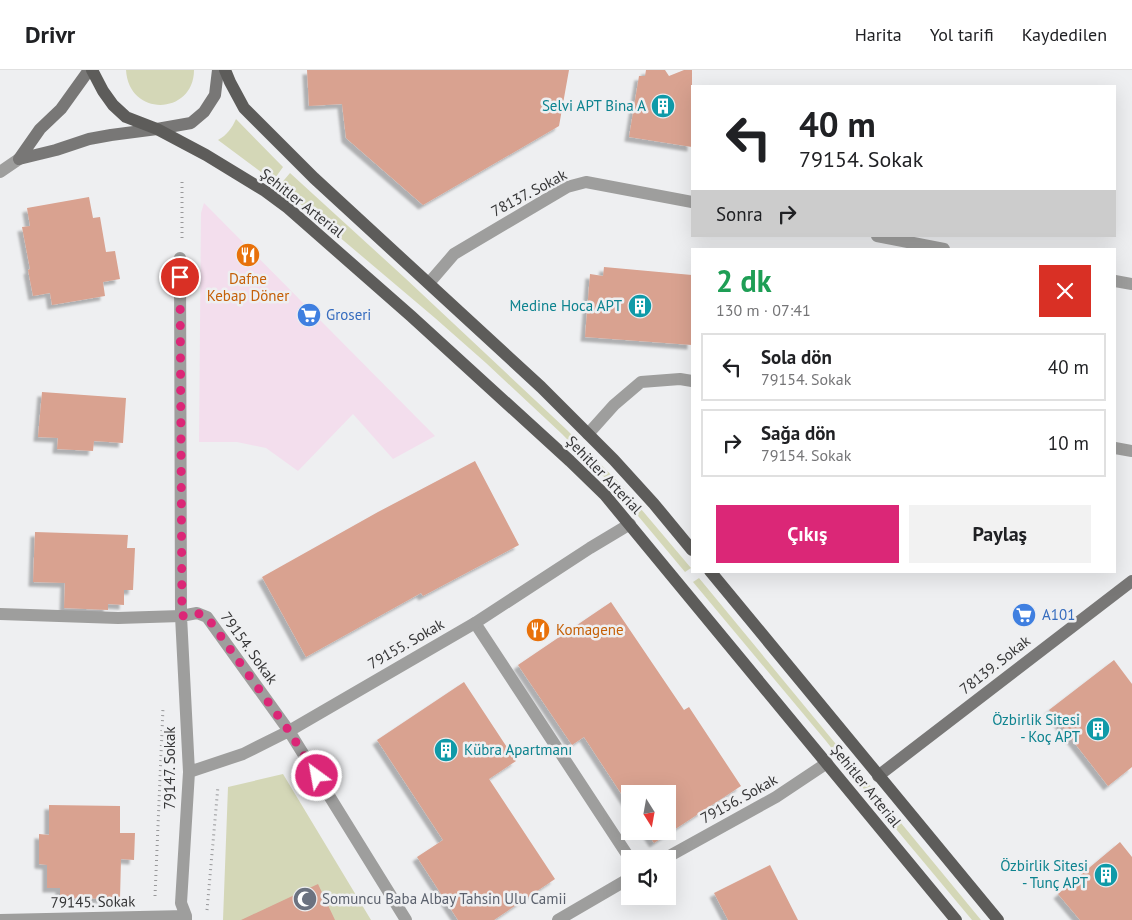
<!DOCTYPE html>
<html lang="tr">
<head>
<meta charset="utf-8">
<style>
	:root { --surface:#fff; --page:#f2f2f2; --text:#202124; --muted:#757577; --line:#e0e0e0; --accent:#db2777 }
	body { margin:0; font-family:"PT Sans",sans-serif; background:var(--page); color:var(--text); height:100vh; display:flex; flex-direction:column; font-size:19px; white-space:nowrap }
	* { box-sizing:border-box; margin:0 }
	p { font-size:16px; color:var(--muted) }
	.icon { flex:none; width:28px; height:28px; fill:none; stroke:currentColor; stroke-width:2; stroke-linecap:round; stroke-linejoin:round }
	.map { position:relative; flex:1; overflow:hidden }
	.drawer { position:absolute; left:691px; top:178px; width:425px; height:325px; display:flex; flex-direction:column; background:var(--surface); border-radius:0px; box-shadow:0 5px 20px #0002 }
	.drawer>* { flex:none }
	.banner { position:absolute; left:691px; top:15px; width:425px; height:152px; border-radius:0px; box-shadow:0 5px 20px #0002; background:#fff; color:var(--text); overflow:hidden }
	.needle { width:32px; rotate:169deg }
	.controls { position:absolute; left:621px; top:715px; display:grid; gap:10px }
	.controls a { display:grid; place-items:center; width:55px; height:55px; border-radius:0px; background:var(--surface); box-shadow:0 5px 20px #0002; font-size:25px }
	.pin { position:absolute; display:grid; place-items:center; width:42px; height:42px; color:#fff; margin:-21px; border:2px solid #fff; border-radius:50%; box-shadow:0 1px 5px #0007 }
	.me { position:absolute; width:55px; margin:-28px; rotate:328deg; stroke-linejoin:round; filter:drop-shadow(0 0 4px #0008) }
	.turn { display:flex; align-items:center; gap:18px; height:105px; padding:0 25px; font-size:22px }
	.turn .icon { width:65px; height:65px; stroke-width:2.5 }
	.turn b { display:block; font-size:35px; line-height:42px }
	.then { display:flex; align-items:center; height:48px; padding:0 25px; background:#0003; gap:10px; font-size:19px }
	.round { display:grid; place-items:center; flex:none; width:52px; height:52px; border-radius:0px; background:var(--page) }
	.summary { display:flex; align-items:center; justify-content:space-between; height:85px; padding:0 25px }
	h1 { font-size:30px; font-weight:800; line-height:38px; color:#1e9e55 }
	.cta { display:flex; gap:10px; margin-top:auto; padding:10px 25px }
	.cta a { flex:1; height:58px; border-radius:0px; background:var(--accent); color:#fff; font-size:20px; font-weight:800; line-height:58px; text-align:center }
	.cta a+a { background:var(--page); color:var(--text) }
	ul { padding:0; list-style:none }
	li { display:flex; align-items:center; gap:15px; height:68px; margin:0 10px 8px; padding:0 15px; border:2px solid var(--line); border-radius:0px }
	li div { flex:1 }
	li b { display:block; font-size:19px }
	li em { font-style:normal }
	header { display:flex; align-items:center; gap:30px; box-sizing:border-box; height:70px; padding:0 25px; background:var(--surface); border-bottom:1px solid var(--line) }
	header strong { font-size:24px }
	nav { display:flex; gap:28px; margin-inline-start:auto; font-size:18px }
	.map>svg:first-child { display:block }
	.commercial { fill:#f3deed }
	.green { fill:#d4d7b7 }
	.building { fill:#d9a290; filter:url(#shadow) }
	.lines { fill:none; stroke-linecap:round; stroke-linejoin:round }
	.path { stroke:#98989a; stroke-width:3; stroke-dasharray:1 4; stroke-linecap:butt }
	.lane { stroke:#9e9e9d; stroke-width:12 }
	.street { stroke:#9e9e9d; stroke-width:12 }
	.secondary { stroke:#787776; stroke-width:12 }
	.primary { stroke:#5d5c5a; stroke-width:12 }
	.route { stroke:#db2777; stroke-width:9; stroke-dasharray:0 16.2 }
	.labels { text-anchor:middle; stroke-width:5; stroke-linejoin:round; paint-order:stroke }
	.culture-label { font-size:15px; fill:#0d838f; stroke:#eeeff1; text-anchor:end }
	.street-label { font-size:15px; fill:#363637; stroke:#eeeff1 }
	.food-label { font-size:15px; fill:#c56008; stroke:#eeeff1 }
	.shop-label { font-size:15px; fill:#366cbe; stroke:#eeeff1; text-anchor:start }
	.worship-label { font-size:15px; fill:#5b616d; stroke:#eeeff1; text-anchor:start }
</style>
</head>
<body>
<header>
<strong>Drivr</strong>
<nav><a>Harita</a><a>Yol tarifi</a><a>Kaydedilen</a></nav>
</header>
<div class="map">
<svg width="1132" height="850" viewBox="0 0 1132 850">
	<defs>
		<filter id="shadow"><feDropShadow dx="-4.5" dy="4.5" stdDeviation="1" flood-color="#0004"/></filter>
	</defs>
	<rect width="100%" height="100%" fill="#eeeff1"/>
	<!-- commercial -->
	<path class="commercial" d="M204,133L435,366L393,389L353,344L298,401L266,378L237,372H199L201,143Z"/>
	<!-- green -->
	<path class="green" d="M126,0H194C194,45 129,48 126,0Z
		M236,49L283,97L273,111L218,70C227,65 232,58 236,49Z
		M290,103L405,208L567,360L619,413L691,498L685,502L613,416L562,364L486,293L435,248L279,116Z
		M699,508L981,850H972L886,747L826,671L693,512Z
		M283,704L371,850H223L228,717Z"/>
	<!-- building -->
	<path class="building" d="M307,0H569L559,56L423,135L346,68L342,34L309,36Z
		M646,0H665L669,6L684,0H692V77L629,67L639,6H645Z
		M89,127L93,148L100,147L106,182L115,181L120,209L103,212L105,226L52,235L50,223L33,226L28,200L30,199L22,157L30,156L27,138Z
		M604,197L692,205V275L585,267L590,204L603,206Z
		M42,322L126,328L123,373L94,371L93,381L57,379L58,368L38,367Z
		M475,391L519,475L423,526L421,523L306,587L262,507L378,442Z
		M35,462L128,465L127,478H135L133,520H124V535L108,534V540L64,538L65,513L33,512Z
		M611,532L684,640L689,637L741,716L654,773L646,761H668V724H630V737L584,667L572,675L518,595Z
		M1114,590L1132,614V697L1108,716L1049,640Z
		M464,612L516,691L489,709L555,809L494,850H458L417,787L443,770L377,670Z
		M49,735L120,736V763H135L134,790L121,789L120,829L60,828V818H47V795L39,794V764L49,765Z
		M1120,772L1132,787V850H1080L1058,824Z
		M770,795L798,850H728L714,823Z
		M318,814L335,850H241Z"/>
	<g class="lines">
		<!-- path -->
		<path class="path" d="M182,168V109
			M155,826L163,638
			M207,840L218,716"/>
		<!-- lane -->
		<path class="lane" d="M0,544L118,548L181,546
			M475,553L630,789"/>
		<!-- street -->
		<path class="street" d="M0,102L19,89
			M877,166L944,179
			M180,188L181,546L197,543L207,547L289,661L406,850
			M1115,211L1132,214
			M429,213L454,184L567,117L586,112L692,132
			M588,364L614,335L641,312L680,309L692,311
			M1115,378L1132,381
			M181,546L189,702L181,833L186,846V850
			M189,702L243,684L289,661L475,553L590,478L630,454
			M664,789L776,727L827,693
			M0,850L186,846
			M558,850L630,808"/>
		<!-- secondary -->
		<path class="secondary" d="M19,89L56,80L89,69L111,65L157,59L191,53L204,42L215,25L218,0
			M19,89L40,59L61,39L89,0
			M878,706L1132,511"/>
		<!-- primary -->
		<path class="primary" d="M92,0L103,21L113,35L126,47L157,59L206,85L265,121L288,138L411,246L570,391L605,425L956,850
			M225,0L230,12L244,38L314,108L541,317L614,390L654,434L692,480
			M710,501L998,850"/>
	</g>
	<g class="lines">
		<!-- route -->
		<path class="route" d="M180,207L182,546L197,543L207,547L289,661L317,706"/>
	</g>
	<!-- icons -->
	<defs>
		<g id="building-disc" transform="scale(1.25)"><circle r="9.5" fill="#0f9aa8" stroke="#eeeff1"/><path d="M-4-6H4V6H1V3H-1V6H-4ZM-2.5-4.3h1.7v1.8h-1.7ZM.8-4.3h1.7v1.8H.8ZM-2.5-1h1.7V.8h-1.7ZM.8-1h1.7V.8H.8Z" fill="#fff"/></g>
		<g id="restaurant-disc" transform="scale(1.25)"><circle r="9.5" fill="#e8710a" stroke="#eeeff1"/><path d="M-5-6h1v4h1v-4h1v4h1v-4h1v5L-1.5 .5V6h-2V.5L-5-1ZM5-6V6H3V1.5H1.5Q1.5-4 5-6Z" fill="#fff"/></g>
		<g id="supermarket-disc" transform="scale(1.25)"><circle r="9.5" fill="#3f7fe0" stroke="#eeeff1"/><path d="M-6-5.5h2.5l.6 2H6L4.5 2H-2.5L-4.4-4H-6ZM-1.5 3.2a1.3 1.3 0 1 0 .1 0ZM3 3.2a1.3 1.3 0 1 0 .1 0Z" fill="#fff"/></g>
		<g id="mosque-disc" transform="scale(1.25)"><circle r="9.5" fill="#6b7280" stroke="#eeeff1"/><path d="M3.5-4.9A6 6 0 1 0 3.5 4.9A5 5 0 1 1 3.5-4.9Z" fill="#fff"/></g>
	</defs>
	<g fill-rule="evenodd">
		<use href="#building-disc" x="663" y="36"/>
		<use href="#restaurant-disc" x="248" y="185"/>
		<use href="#building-disc" x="640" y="236"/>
		<use href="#supermarket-disc" x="309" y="245"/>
		<use href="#supermarket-disc" x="1024" y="545"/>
		<use href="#restaurant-disc" x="538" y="560"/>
		<use href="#building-disc" x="1098" y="659"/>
		<use href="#building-disc" x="446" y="680"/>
		<use href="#building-disc" x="1106" y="805"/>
		<use href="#mosque-disc" x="305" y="829"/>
	</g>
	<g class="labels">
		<!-- culture labels -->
		<g class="culture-label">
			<text x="646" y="41">Selvi APT Bina A</text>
			<text x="622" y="241">Medine Hoca APT</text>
			<text x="1080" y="655">Özbirlik Sitesi<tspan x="1080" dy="17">- Koç APT</tspan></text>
			<text x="464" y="685" text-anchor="start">Kübra Apartmanı</text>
			<text x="1088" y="801">Özbirlik Sitesi<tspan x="1088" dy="17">- Tunç APT</tspan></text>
		</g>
		<!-- street labels -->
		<g class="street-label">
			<text transform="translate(529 123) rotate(-28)" y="5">78137. Sokak</text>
			<text transform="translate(302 133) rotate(38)" y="5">Şehitler Arterial</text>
			<text transform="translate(604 405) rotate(46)" y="5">Şehitler Arterial</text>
			<text transform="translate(406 574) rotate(-30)" y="5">79155. Sokak</text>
			<text transform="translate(249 578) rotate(54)" y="5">79154. Sokak</text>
			<text transform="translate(995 595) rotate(-38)" y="5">78139. Sokak</text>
			<text transform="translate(170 698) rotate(-90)" y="5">79147. Sokak</text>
			<text transform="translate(866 716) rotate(51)" y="5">Şehitler Arterial</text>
			<text transform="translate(739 729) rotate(-29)" y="5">79156. Sokak</text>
			<text transform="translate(93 832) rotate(-1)" y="5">79145. Sokak</text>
		</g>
		<!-- food labels -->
		<g class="food-label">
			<text x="248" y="214">Dafne<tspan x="248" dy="17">Kebap Döner</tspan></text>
			<text x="556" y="565" text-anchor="start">Komagene</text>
		</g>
		<!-- shop labels -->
		<g class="shop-label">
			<text x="326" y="250">Groseri</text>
			<text x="1042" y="550">A101</text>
		</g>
		<!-- worship labels -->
		<g class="worship-label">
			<text x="322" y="834">Somuncu Baba Albay Tahsin Ulu Camii</text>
		</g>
	</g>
</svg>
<div class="controls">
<a><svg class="needle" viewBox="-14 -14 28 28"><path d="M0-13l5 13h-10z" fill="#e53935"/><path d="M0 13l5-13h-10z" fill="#757577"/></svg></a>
<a><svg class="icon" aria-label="sound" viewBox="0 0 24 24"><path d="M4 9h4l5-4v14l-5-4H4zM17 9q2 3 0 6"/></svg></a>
</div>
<div class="pin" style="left:180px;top:207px;background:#d93025"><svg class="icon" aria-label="arrive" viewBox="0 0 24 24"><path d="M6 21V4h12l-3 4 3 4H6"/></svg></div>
<svg class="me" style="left:317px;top:706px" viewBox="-20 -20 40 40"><circle r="17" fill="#db2777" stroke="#fff" stroke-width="3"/><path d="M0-11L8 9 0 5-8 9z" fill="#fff"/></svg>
<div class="banner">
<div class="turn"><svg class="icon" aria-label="left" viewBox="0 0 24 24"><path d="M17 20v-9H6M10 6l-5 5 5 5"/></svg><div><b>40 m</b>79154. Sokak</div></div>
<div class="then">Sonra<svg class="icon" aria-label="right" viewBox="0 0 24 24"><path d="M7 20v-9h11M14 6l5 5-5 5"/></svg></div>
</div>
<section class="drawer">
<div class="summary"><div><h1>2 dk</h1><p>130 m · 07:41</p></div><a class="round" style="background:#d93025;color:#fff"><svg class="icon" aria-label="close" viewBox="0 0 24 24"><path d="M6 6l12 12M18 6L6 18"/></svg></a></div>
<ul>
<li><svg class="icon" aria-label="left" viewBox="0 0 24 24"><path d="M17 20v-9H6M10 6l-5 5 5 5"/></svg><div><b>Sola dön</b><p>79154. Sokak</p></div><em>40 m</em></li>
<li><svg class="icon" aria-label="right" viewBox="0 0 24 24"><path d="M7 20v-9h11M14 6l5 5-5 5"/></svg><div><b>Sağa dön</b><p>79154. Sokak</p></div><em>10 m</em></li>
</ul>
<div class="cta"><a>Çıkış</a><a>Paylaş</a></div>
</section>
</div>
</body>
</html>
